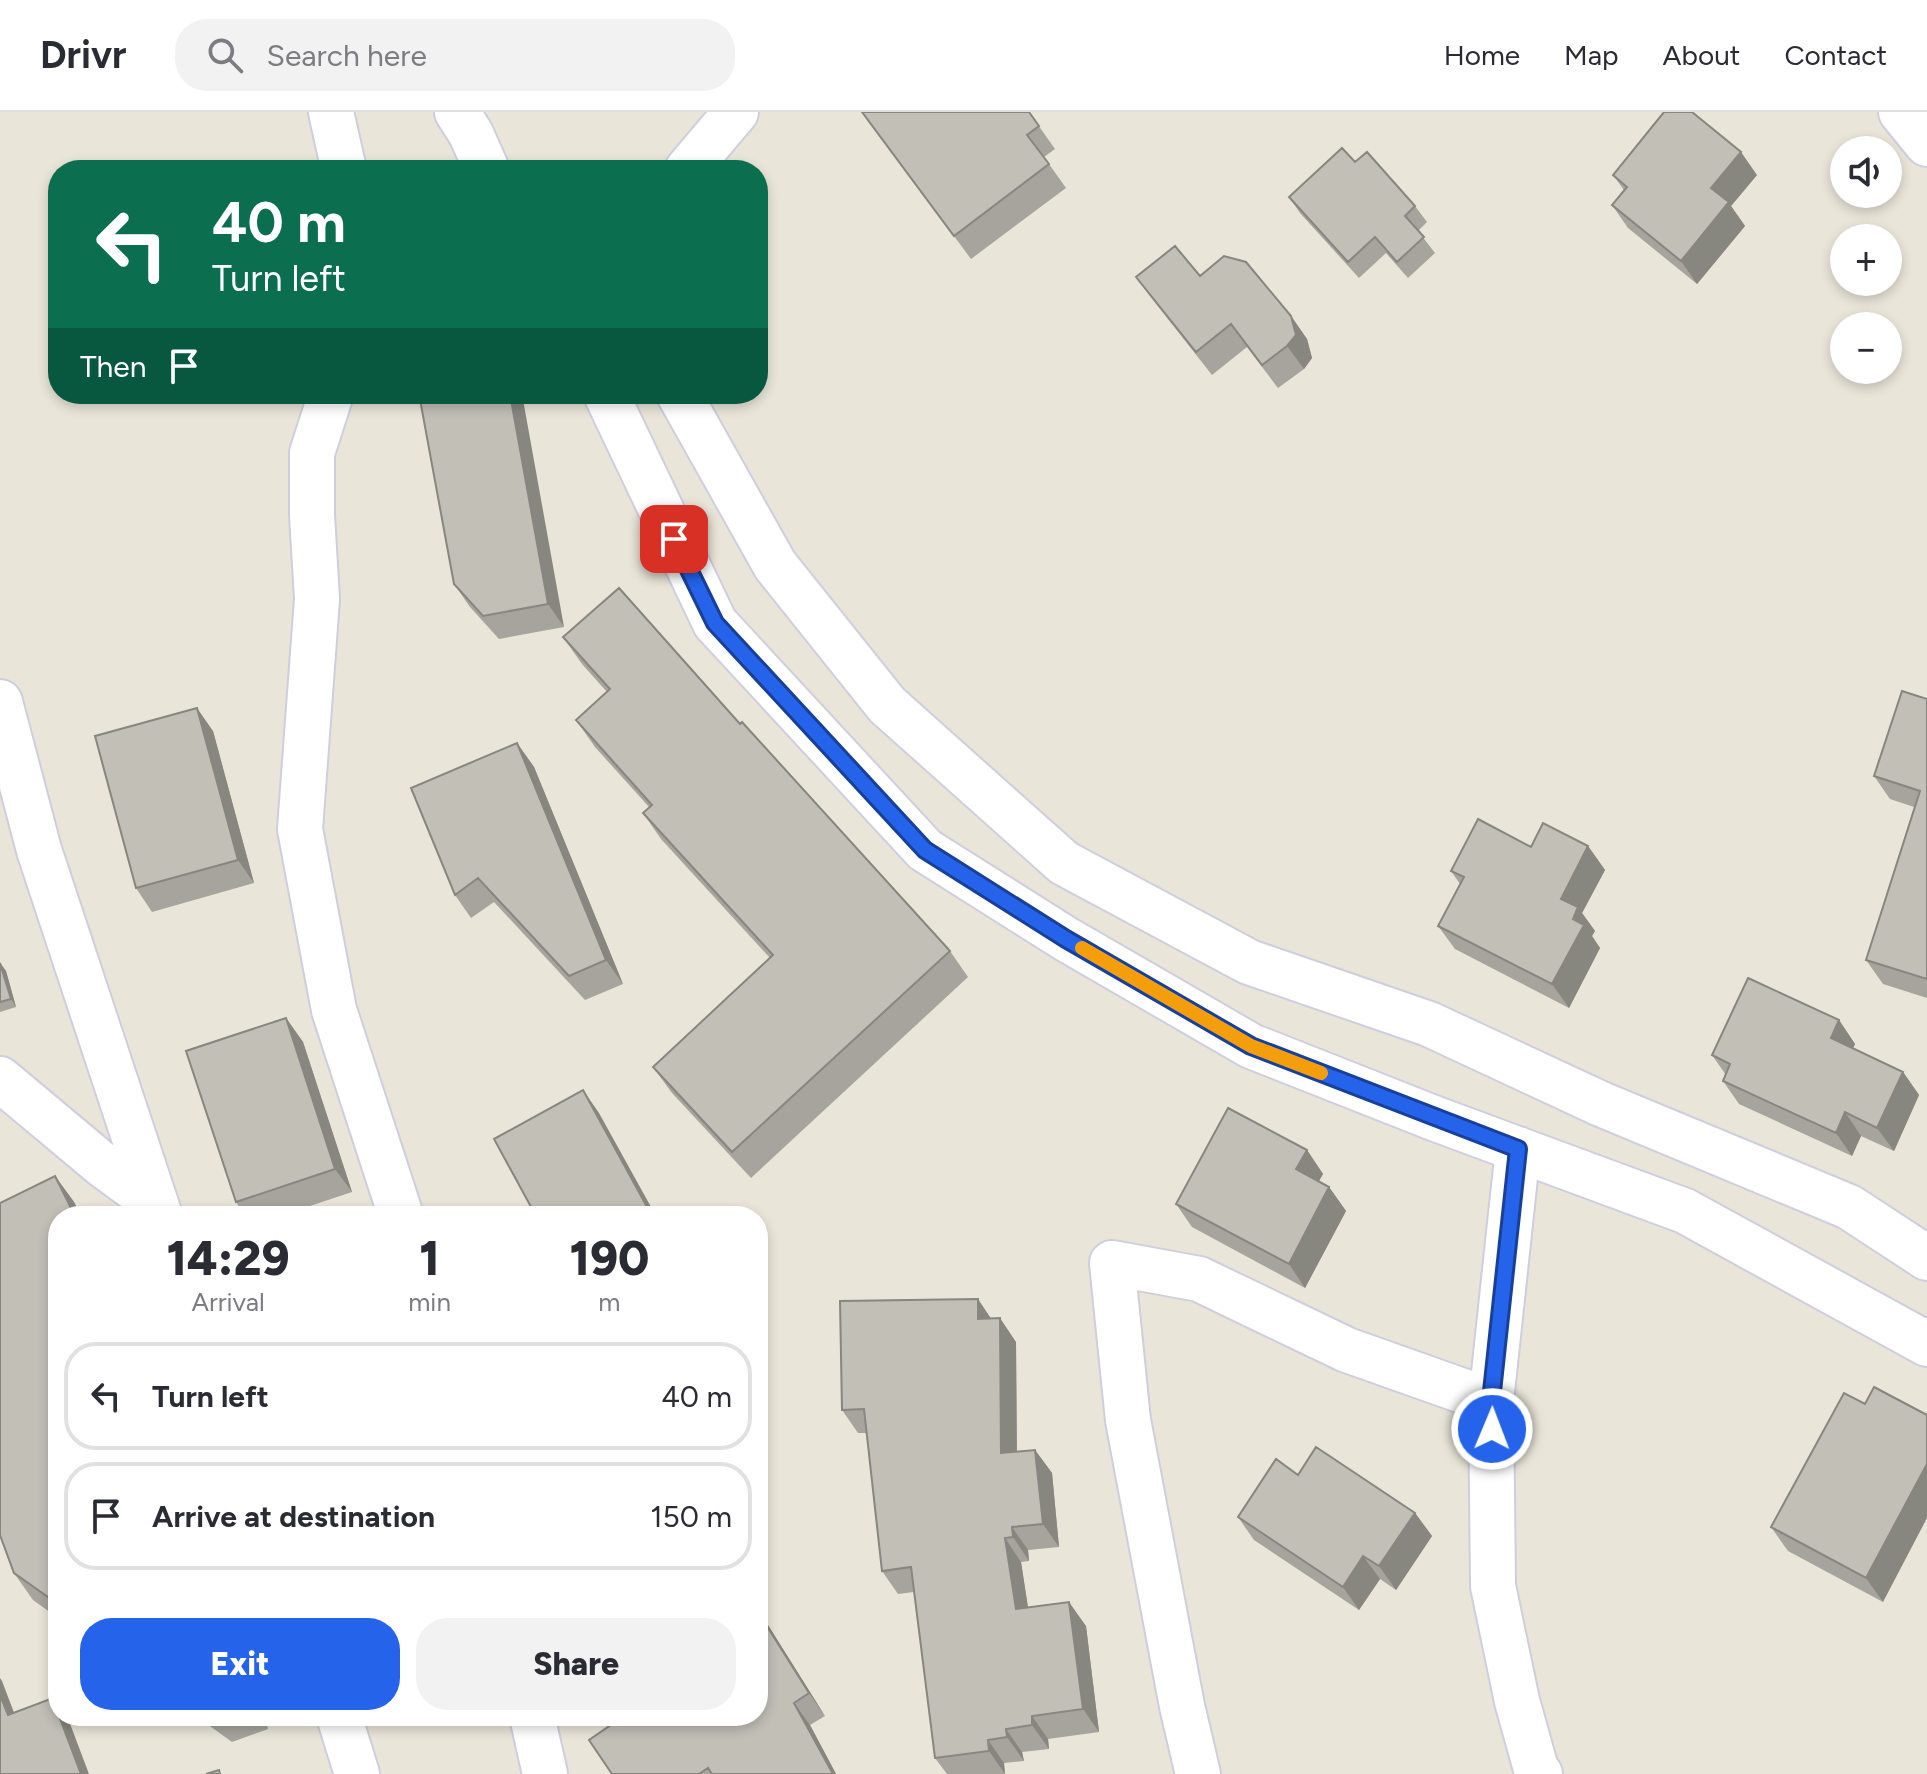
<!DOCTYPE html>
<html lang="en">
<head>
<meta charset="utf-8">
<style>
	:root { --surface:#fff; --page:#f2f2f3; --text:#2b2b33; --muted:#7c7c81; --line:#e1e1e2; --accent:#2563eb }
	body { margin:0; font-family:Figtree,sans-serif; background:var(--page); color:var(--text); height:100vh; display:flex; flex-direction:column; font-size:30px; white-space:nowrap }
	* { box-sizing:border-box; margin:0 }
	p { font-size:26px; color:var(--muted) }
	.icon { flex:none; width:44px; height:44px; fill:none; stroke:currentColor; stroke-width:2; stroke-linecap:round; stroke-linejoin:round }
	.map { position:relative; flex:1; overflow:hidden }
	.side { position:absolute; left:48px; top:1094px; width:720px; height:520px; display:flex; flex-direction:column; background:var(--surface); border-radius:32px; box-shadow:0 4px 12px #0003 }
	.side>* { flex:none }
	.top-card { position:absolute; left:48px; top:48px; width:720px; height:244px; border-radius:32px; box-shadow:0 4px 12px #0003; background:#0b6e4f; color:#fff; overflow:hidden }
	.fabs { position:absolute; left:1830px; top:24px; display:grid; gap:16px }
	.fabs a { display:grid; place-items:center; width:72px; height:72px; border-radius:50%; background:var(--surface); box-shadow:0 4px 12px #0003; font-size:40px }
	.pin { position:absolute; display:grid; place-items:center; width:68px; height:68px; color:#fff; margin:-34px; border-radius:16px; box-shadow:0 4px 12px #0006 }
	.me { position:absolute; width:88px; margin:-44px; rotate:1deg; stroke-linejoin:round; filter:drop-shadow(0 0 6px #0008) }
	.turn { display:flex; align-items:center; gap:28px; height:168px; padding:0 32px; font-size:36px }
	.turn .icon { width:104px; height:104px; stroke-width:2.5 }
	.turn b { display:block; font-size:56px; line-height:68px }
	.then { display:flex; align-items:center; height:76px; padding:0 32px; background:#0003; gap:16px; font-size:30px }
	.eta { display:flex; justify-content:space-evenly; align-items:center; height:136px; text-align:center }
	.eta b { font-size:48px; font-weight:800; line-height:56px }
	.primary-button { display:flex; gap:16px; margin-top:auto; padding:16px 32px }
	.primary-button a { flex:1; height:92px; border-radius:32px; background:var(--accent); color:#fff; font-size:32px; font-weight:800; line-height:92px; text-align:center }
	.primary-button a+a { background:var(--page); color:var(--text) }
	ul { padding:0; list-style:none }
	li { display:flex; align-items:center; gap:24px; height:108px; margin:0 16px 12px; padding:0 16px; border:4px solid var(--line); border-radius:32px }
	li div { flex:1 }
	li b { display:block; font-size:30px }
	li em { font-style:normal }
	header { display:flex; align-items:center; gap:48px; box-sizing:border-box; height:112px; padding:0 40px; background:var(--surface); border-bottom:2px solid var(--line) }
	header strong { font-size:38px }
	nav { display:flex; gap:44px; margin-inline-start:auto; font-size:28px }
	.search { width:560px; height:72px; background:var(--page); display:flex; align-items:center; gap:20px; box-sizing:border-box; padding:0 28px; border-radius:32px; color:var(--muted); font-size:30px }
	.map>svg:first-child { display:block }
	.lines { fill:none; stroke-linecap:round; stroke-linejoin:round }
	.street-casing { stroke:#cfcedf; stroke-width:48 }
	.secondary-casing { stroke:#cfcedf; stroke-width:48 }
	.street { stroke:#fff; stroke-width:44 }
	.secondary { stroke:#fff; stroke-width:44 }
	.wall { fill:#a6a49d }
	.shaded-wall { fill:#87867f }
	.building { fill:#c1bfb6; stroke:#87867f; stroke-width:2 }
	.route-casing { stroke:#184099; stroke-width:20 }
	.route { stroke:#2563eb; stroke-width:14 }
	.slow { stroke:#f59e0b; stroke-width:14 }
</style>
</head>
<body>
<header>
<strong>Drivr</strong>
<div class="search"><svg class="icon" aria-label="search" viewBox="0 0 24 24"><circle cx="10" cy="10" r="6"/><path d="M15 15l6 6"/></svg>Search here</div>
<nav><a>Home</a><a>Map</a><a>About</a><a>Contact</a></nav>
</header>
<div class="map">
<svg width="1927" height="1662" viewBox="0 0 1927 1662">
	<rect width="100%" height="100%" fill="#e9e5d9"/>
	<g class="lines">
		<!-- street casing -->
		<g class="street-casing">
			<path id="street" d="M331,0L344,58
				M457,0L471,22L487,58
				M687,58L736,0
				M331,282L312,341V403L317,487L300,717L334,898L401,1104
				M606,282L715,511L925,738L1066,827L1251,934L1436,1007L1685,1099L1927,1232
				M679,282L775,453L887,593L1064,751L1249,850L1429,912L1601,992L1849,1095L1927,1146
				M0,967L104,1054L156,1092
				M1491,1289L1518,1037
				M532,1604L545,1662
				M1198,1662L1182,1594L1128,1308L1112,1151L1199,1167L1347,1238L1491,1289L1493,1474L1517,1589L1536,1657L1540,1662"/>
		</g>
		<!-- secondary casing -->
		<g class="secondary-casing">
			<path id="secondary" d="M1901,0L1927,32
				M0,590L39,738L160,1104
				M339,1604L357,1662"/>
		</g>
		<!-- street -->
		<use href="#street" class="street"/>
		<!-- secondary -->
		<use href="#secondary" class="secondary"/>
	</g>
	<!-- wall -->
	<path class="wall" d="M862,0H1029L1055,37L1044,45L1066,76L971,147Z
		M1355,50L1415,94L1427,110L1418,119L1435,141L1408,166L1386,141L1359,166L1300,101L1289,85Z
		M1613,63H1757L1731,94L1745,114L1697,172L1628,116L1612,93L1624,78Z
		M1200,164L1291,204L1307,227L1312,246L1304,257L1278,276L1247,235L1212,263L1153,188L1136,165Z
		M419,282L564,515L499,527L470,495L454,472Z
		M563,525L740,612L950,839L968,865L751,1066L672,981L653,955L770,846L661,727L643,701L649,695L595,635L576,608L607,580L582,552Z
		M1927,587V886L1883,872L1866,848L1914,695L1890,687L1874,664Z
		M213,619L254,771L152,800L136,776Z
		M517,631L534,655L623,872L585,888L494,790L471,806L455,783Z
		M1588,734L1605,758L1582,801L1595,819L1592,824L1600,836L1569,896L1455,837L1438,814L1460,772L1451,759L1531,735Z
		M0,851L6,859L16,895L0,900Z
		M286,906L303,930L352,1080L280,1104H245L236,1090Z
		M1839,908L1855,932L1853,936L1903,960L1919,983L1894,1039L1861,1024L1852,1044L1739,992L1723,969L1726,963L1712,943Z
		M1307,1038L1323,1062L1319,1069L1329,1075L1346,1099L1305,1176L1192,1115L1176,1092Z
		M55,1064L74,1090L81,1104H58V1506L33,1488L14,1461Z
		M991,1206L1016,1230L1017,1340L1035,1338L1052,1361L1059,1435L1028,1438L1029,1449L1021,1450L1028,1496L1086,1514L1099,1620L1048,1627L1049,1637L1022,1640L1024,1649L1004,1651L1005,1662H947L935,1646L914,1480L898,1482L882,1459L867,1321H858L842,1298Z
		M1844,1281L1883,1490L1788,1439L1771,1415Z
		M1298,1363L1415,1401L1432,1424L1396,1478L1380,1467L1359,1498L1254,1428L1238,1405Z
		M758,1497L825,1604L810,1613L836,1662H612L758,1604Z
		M196,1604H263L268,1617L232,1630Z"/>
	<!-- shaded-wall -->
	<path class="shaded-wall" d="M1741,40L1757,63L1731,94L1745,114L1697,172L1681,149L1711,76Z
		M1291,204L1307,227L1312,246L1304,257L1287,234Z
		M510,282H522L564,515L548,492Z
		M197,596L213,619L254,771L238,748Z
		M517,631L534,655L623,872L606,848Z
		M1588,734L1605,758L1582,801L1595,819L1592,824L1600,836L1569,896L1552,872L1573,807L1561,787Z
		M0,851L6,859L16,895L11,887Z
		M286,906L303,930L352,1080L335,1057Z
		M1839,908L1855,932L1847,949L1831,926Z
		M1903,960L1919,983L1894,1039L1877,1016Z
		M583,978L599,1001L656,1104H652Z
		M1845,1000L1861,1024L1852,1044L1836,1021Z
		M1307,1038L1323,1062L1312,1081L1296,1057Z
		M55,1064L74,1090L81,1104H75Z
		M1329,1075L1346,1099L1305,1176L1289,1152Z
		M978,1187L994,1211L978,1207Z
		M1000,1206L1016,1230L1017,1365L1001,1341Z
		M1035,1338L1052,1361L1059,1435L1043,1412Z
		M1927,1352V1406L1883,1490L1866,1466Z
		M1415,1401L1432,1424L1396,1478L1379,1454Z
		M1012,1415L1028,1438L1029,1449L1013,1425Z
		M1005,1426L1021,1450L1032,1521L1016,1497Z
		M1363,1444L1380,1467L1359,1498L1343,1475Z
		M1069,1490L1086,1514L1099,1620L1083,1597Z
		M758,1497L825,1604L809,1581L758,1500Z
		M0,1566L2,1569L24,1627L8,1603L0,1583Z
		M794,1591L810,1613L836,1662H833Z
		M59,1604H65L69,1609L89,1662H81Z
		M259,1604H263L268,1617Z
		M1032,1604L1048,1627L1049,1637L1032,1613Z
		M1006,1617L1022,1640L1024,1649L1007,1625Z
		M988,1628L1004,1651L1005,1662L989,1639Z"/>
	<!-- building -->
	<path class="building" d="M862,0H1029L1039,14L1027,23L1049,52L954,124Z
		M1664,0H1692L1741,40L1711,76L1729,90L1681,149L1612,93L1627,75L1613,63Z
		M1342,36L1355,50L1367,40L1415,94L1405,104L1424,125L1397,150L1375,125L1348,150L1289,85Z
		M1175,134L1200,164L1224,144L1246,150L1291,204L1296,223L1287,234L1262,253L1231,212L1196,240L1136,165Z
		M419,282H510L548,492L483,504L454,472Z
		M619,476L740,612L742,610L950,839L732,1040L653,955L773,843L643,701L652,693L576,608L610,577L563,525Z
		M1902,579L1927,587V867L1866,848L1920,679L1874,664Z
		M197,596L238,748L136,776L95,624Z
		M517,631L606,848L569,864L478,766L455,783L411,676Z
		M1478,707L1531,735L1543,711L1588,734L1561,787L1578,795L1573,807L1584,813L1552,872L1438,814L1464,765L1451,759Z
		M0,851L11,887L0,890Z
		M1748,866L1839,908L1831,926L1903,960L1877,1016L1845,1000L1836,1021L1723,969L1730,952L1712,943Z
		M286,906L335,1057L236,1090L186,939Z
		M583,978L652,1104H536L494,1027Z
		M1228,996L1307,1038L1296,1057L1329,1075L1289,1152L1176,1092Z
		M55,1064L75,1104H58V1492L14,1461L0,1423V1091Z
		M978,1187V1207L1000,1206L1001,1341L1035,1338L1043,1412L1012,1415L1013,1425L1005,1426L1016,1497L1069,1490L1083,1597L1032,1604V1613L1006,1617L1007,1625L988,1628L989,1639L935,1646L911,1455L882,1459L864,1297L842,1298L840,1189Z
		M1874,1275L1927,1303V1352L1866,1466L1771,1415L1844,1281L1865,1292Z
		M1316,1335L1415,1401L1379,1454L1363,1444L1343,1475L1238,1405L1276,1347L1298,1363Z
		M758,1500L809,1581L794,1591L833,1662H712L708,1656L699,1662H612L589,1628L624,1604H758Z
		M0,1583L8,1603L53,1586L58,1600V1604H59L81,1662H0Z
		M219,1658L220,1662H206Z"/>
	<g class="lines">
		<!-- route casing -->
		<g class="route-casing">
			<path id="route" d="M674,427L715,511L925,738L1066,827L1251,934L1518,1037L1491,1289L1492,1317"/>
		</g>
		<!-- route -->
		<use href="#route" class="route"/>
		<!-- slow -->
		<path class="slow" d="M1082,836L1251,934L1321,961"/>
	</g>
</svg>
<div class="fabs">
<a><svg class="icon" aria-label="sound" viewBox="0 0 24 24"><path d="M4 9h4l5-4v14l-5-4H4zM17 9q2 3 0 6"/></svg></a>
<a>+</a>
<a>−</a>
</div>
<div class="pin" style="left:674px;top:427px;background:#d93025"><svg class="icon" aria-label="arrive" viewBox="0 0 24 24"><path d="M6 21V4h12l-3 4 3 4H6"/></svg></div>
<svg class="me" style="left:1492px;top:1317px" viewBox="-20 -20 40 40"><circle r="17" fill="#2563eb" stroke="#fff" stroke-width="3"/><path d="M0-11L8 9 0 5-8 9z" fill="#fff"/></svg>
<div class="top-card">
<div class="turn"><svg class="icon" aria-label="left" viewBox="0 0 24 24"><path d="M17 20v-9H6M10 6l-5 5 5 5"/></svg><div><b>40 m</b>Turn left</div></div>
<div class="then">Then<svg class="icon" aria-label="arrive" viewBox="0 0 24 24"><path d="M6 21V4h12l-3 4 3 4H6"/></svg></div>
</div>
<section class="side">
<div class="eta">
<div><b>14:29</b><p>Arrival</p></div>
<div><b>1</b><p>min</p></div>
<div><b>190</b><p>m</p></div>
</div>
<ul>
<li><svg class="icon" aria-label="left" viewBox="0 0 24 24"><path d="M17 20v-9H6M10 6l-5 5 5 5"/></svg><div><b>Turn left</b></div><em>40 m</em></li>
<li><svg class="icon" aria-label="arrive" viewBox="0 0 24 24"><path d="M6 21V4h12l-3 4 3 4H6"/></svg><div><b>Arrive at destination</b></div><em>150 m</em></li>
</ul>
<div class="primary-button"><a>Exit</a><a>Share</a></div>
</section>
</div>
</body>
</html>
